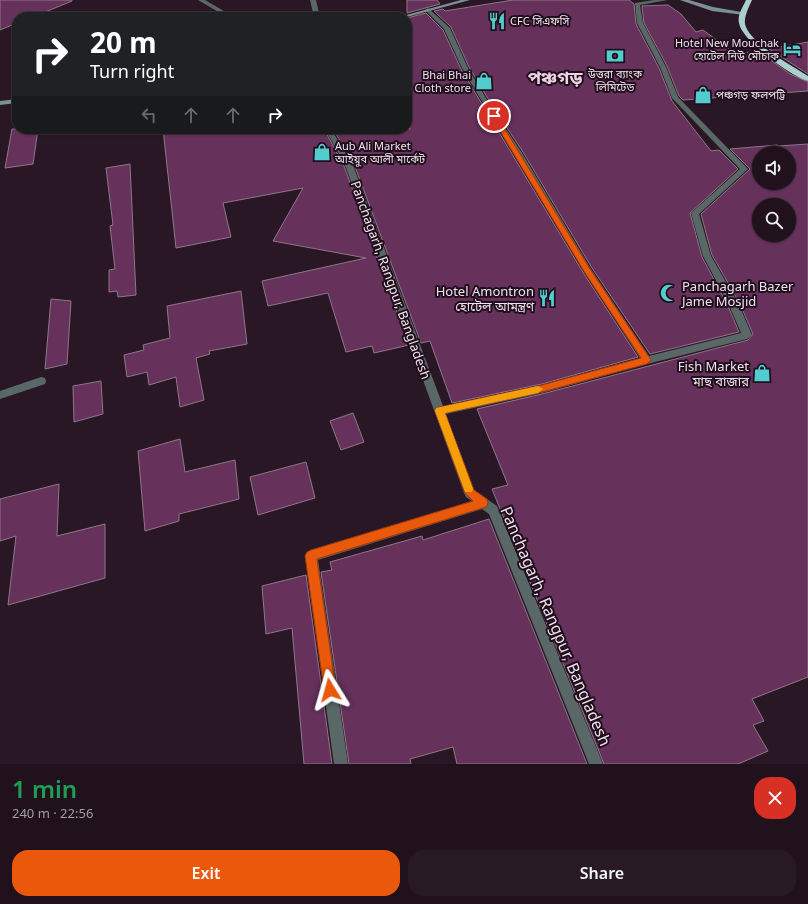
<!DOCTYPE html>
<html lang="en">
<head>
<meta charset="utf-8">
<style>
	:root { --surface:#20111c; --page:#281a25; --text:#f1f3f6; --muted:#a29da3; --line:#3d313b; --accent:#ea580c }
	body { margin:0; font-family:"Noto Sans","Noto Sans Bengali",sans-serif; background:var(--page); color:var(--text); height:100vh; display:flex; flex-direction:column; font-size:15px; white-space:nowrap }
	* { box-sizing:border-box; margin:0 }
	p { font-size:13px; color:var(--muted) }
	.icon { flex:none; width:22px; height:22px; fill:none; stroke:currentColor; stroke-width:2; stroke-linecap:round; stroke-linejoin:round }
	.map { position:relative; height:764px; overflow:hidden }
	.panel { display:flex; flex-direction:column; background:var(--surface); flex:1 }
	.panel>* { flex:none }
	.guide { position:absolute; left:12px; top:12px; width:400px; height:122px; border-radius:16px; box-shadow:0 1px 3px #0004,0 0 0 1px var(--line); background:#202124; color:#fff; overflow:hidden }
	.controls { position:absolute; left:752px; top:146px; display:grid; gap:8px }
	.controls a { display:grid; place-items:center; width:44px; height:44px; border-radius:50%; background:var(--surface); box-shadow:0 1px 3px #0004,0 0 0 1px var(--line); font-size:20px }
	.pin { position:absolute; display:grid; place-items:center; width:34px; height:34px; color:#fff; margin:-17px; border:2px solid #fff; border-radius:50%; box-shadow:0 1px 4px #0007 }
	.me { position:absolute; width:44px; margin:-22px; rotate:352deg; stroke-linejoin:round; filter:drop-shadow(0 0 3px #0008) }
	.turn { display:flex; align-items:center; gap:14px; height:84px; padding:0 12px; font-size:18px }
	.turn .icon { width:52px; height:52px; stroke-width:2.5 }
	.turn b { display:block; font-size:28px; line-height:34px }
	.lanes { display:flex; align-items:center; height:38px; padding:0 12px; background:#0003; justify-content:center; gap:20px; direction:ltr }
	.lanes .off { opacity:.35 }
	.round { display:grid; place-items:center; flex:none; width:42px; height:42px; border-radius:16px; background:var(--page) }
	.summary { display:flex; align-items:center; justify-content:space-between; height:68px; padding:0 12px }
	h1 { font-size:24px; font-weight:600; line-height:30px; color:#1e9e55 }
	.action { display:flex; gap:8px; margin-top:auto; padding:8px 12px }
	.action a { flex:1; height:46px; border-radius:16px; background:var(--accent); color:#fff; font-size:16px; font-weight:600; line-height:46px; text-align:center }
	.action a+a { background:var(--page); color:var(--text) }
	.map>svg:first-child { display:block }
	.building { fill:#66315b; stroke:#8e7788; fill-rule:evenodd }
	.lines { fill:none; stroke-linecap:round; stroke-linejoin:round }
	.street { fill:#596767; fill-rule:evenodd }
	.secondary { fill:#7a9191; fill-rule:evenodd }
	.highway { fill:#abcece; fill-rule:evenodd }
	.route { fill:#ea580c; stroke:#983908 }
	.slow { fill:#f59e0b }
	.labels { text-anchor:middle; stroke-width:4; stroke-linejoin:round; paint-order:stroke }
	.far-poi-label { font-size:11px; fill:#efe2ec; stroke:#200e1c; text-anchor:start }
	.street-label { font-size:13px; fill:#efe2ec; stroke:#200e1c }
	.poi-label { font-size:13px; fill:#efe2ec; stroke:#200e1c; text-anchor:end }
	.near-street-label { font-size:16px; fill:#efe2ec; stroke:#200e1c }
	.far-town-label { font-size:18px; font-weight:bold; fill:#edd3e6; stroke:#200e1c }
</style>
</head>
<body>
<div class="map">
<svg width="808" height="764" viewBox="0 0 808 764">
	<rect width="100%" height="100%" fill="#2a1725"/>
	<!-- building -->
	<path class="building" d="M0,0H72V1L33,17H17V23L0,30Z
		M407,0H437L440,4L407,13Z
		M513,0H629L634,4L636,24L659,68L672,101L711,151L719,150L738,169L690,213L702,257L728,306L739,332L650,354L592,268L523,152L490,102L469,67L451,27L434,11L443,9L445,11Z
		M668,5L681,14L696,32L703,30L736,54L758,51L790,74L808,82V91L683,100L679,96L667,66L644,23L642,6Z
		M426,13L443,30L461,69L584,274L638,357L542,384L452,403L430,341L421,343L354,164L333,129H410L407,122V18Z
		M808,42V74L769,49Z
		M12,129H38L33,164L5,168Z
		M163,129H324L344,166L409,345L374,353L372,346L346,352L328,293L268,306L262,281L366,258L273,241L303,188L223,203L231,237L176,248Z
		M808,144V677L752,699L764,721L753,725L768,751L738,764H604L492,489L508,485L477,409L542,394L748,340L753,334L740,304L712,255L701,214L750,169L730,149L777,145L779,146ZM759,153H789V183H759ZM759,205H789V235H759Z
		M130,164L136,295L118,297L117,291L109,292V270L115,269L110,226L113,225L106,168Z
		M241,291L247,344L209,351L210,354L196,358L204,400L180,407L176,377L149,385L147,372L127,377L124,355L144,350L143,345L170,338L167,306Z
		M51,299L71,301L67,364L45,369Z
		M101,381L103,414L74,422L73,386Z
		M353,413L364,442L341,450L330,421Z
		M180,439L185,472L235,460L239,499L179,514V521L145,531L138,451Z
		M306,462L315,498L258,515L250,477Z
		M59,484L57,536L105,524V578L8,605L16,536L0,541V499Z
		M489,519L587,764H457L453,747L410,759L411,764H349L321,572L332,570L330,562L422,536L423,540Z
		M306,575L332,764H304L292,628L266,634L262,586Z"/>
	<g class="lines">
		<!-- street -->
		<path class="street" d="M198,0H205L234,17H227Z
			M310,0H316L320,17H314Z
			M654,0H668L640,5L643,23L666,67L678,97L748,169L699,214L711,256L739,305L752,335L747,339L647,364L542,393L446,414L474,490L497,506L603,764H589L489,514L482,509L318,560L348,764H334L305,556L307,552L472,501L466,497L464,493L345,165L325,129H331L353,165L443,406L542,385L640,358L585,273L514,153L483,103L462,68L444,29L425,10L428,8L450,28L468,68L489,103L522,153L591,269L649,356L741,333L729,305L703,256L691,213L740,169L672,98L660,67L637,23L635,3Z
			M41,377L45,378L46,381L45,384L0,399V391Z"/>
		<!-- secondary -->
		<path class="secondary" d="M461,0H470L407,17H399Z
			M680,0H689L713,7L747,13L744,15L712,11Z
			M17,99V103L0,105V101Z"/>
		<!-- highway -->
		<path class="highway" d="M746,0H752C749,7 744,16 745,24C750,44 791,65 808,76V81C792,77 741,40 739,23C737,15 743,7 746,0Z"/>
	</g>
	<!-- route -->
	<path class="route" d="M492,114L497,116L590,269L651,360L647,364L542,392L445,413L474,490L487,499L488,503L487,506L483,508L317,559L336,690L334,694L330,696L326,694L324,690L305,556L307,552L311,550L473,501L465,493L435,411L436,408L542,385L641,358L585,273L491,116Z"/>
	<!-- slow -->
	<path class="slow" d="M538,386L543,389L538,393L445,413L473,489L472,492H465L435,411L436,408Z"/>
	<!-- icons -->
	<defs>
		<g id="restaurant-bare" transform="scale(1.38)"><path d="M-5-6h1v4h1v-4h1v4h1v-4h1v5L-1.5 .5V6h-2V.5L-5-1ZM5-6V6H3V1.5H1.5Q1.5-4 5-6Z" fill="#52cdce" stroke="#200e1c" stroke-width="2.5" paint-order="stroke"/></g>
		<g id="hotel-bare" transform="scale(1.38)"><path d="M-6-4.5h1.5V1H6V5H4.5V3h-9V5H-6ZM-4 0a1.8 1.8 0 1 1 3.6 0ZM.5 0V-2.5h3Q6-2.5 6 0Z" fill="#52cdce" stroke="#200e1c" stroke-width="2.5" paint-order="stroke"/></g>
		<g id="bank-bare" transform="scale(1.38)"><path d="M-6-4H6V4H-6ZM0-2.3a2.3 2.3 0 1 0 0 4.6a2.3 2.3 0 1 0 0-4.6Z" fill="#52cdce" stroke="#200e1c" stroke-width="2.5" paint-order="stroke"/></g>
		<g id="shop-bare" transform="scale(1.38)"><path d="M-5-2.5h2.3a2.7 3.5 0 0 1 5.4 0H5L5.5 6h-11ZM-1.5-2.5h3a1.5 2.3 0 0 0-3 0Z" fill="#52cdce" stroke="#200e1c" stroke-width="2.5" paint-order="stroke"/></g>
		<g id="mosque-bare" transform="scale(1.38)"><path d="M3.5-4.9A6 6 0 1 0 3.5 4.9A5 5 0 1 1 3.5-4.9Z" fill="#52cdce" stroke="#200e1c" stroke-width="2.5" paint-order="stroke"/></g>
	</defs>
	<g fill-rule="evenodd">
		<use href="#restaurant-bare" x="497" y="21"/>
		<use href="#hotel-bare" x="792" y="49"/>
		<use href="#bank-bare" x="615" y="56"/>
		<use href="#shop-bare" x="484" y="81"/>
		<use href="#shop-bare" x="703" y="95"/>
		<use href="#shop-bare" x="322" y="152"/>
		<use href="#mosque-bare" x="669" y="293"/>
		<use href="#restaurant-bare" x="547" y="298"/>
		<use href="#shop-bare" x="762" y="373"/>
	</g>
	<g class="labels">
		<!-- far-poi labels -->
		<g class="far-poi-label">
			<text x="510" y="25">CFC সিএফসি</text>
			<text x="779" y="47" text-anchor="end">Hotel New Mouchak<tspan x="779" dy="13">হোটেল নিউ মৌচাক</tspan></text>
			<text x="615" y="78" text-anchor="middle">উত্তরা ব্যাংক<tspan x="615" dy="13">লিমিটেড</tspan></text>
			<text x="471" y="79" text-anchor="end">Bhai Bhai<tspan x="471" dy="13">Cloth store</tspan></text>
			<text x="716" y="99">পঞ্চগড় ফলপট্টি</text>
			<text x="335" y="150">Aub Ali Market<tspan x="335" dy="13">আইয়ুব আলী মার্কেট</tspan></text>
		</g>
		<!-- street labels -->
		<g class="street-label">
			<text transform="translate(391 280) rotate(70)" y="5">Panchagarh, Rangpur, Bangladesh</text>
		</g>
		<!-- poi labels -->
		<g class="poi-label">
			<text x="682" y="291" text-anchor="start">Panchagarh Bazer<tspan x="682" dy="15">Jame Mosjid</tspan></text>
			<text x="534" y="296">Hotel Amontron<tspan x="534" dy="15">হোটেল আমন্ত্রণ</tspan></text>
			<text x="749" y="371">Fish Market<tspan x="749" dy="15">মাছ বাজার</tspan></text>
		</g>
		<!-- near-street labels -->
		<g class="near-street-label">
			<text transform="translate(556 626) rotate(67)" y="6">Panchagarh, Rangpur, Bangladesh</text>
		</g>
		<!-- far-town labels -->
		<g class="far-town-label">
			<text x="555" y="84">পঞ্চগড়</text>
		</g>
	</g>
</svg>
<div class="controls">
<a><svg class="icon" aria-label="sound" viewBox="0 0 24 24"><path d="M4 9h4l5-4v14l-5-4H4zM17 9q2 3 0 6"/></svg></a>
<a><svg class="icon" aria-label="search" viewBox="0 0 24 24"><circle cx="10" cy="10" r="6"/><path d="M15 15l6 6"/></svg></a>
</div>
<div class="pin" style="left:494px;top:116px;background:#d93025"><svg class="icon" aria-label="arrive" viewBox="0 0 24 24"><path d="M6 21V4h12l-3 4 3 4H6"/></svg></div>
<svg class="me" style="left:330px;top:690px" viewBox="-20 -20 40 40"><path d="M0-17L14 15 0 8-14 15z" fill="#ea580c" stroke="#fff" stroke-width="4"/></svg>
<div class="guide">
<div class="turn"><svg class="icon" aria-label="right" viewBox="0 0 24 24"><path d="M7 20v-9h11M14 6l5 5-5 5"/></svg><div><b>20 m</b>Turn right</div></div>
<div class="lanes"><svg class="icon off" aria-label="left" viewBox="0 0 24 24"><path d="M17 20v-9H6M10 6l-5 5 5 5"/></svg><svg class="icon off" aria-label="ahead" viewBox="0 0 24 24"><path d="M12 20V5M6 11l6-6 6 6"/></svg><svg class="icon off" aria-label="ahead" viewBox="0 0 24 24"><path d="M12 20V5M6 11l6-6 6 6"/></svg><svg class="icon" aria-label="right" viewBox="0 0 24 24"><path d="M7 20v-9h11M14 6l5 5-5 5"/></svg></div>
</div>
</div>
<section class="panel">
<div class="summary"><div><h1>1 min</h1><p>240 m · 22:56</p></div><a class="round" style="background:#d93025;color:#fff"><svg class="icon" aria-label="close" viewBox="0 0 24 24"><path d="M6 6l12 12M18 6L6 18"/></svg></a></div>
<div class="action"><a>Exit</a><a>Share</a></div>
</section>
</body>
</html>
